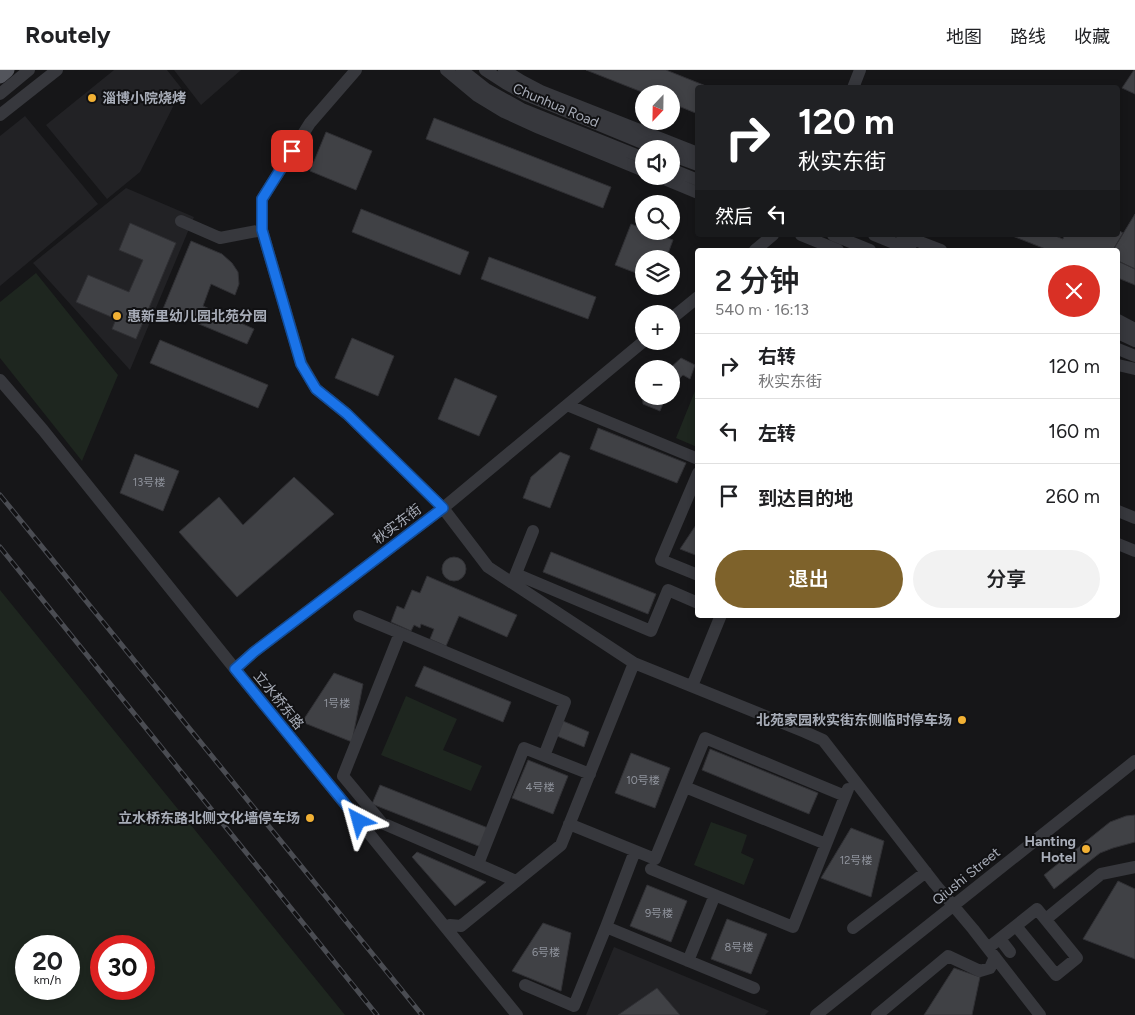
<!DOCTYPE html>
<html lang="zh">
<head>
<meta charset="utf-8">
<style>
	:root { --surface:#fff; --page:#f2f2f2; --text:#202124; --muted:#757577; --line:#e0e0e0; --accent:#7e622b }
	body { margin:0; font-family:Figtree,"Noto Sans SC",sans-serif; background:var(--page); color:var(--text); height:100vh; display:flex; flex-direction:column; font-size:19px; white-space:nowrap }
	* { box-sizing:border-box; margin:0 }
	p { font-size:16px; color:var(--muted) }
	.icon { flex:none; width:28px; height:28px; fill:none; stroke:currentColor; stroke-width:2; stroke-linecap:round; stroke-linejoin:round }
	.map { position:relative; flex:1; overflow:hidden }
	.panel { position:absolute; left:695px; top:178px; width:425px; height:370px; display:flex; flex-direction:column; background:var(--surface); border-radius:5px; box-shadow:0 2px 8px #0003 }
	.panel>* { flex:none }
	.banner { position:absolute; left:695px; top:15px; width:425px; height:152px; border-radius:5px; box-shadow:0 2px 8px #0003; background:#202124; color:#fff; overflow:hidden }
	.needle { width:32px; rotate:202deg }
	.fabs { position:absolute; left:635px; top:15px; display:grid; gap:10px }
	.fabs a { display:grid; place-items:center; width:45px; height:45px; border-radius:50%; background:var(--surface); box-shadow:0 2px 8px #0003; font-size:25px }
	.speed { position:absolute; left:15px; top:865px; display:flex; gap:10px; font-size:25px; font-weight:700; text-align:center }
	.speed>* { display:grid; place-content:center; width:65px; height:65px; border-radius:50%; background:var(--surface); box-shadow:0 2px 8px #0003; line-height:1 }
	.speed small { font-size:12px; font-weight:400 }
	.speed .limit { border:8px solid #d22; background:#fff; color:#111 }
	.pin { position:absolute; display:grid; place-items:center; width:42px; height:42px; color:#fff; margin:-21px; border-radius:10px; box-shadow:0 2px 8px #0006 }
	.me { position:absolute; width:55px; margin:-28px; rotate:321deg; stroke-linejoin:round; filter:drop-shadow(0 0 4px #0008) }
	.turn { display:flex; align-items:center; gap:18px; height:105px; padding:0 20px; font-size:22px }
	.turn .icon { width:65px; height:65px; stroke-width:2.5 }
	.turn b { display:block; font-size:35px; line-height:42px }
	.then { display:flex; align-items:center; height:48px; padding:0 20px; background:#0003; gap:10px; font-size:19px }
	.round { display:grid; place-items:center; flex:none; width:52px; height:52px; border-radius:26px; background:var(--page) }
	.headline { display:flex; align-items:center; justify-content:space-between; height:85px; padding:0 20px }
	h1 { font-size:30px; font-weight:600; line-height:38px }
	.action { display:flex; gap:10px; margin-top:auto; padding:10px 20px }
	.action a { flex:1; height:58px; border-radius:30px; background:var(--accent); color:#fff; font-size:20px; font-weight:600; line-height:58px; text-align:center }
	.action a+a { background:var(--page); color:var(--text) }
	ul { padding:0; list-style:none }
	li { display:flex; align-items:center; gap:15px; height:65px; padding:0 20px; border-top:1px solid var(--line) }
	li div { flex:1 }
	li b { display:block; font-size:19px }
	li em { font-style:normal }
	header { display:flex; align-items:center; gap:30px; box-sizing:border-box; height:70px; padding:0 25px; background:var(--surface); border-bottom:1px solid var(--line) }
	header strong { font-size:24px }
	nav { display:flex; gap:28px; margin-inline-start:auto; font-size:18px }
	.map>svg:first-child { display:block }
	.built { fill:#222225 }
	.green { fill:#1e261f; fill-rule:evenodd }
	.building { fill:#404145; stroke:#303034 }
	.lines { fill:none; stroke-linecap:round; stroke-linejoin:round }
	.minor { stroke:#37383d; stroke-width:12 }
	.major { stroke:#53555c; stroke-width:15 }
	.rail-casing { stroke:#4a4c52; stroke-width:5 }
	.rail { stroke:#111113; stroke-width:3; stroke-dasharray:9; stroke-linecap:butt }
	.route-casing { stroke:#114b97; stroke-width:12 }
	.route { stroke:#1a73e8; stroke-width:9 }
	.poi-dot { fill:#f2b134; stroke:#111113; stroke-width:2 }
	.labels { text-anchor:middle; stroke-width:4; stroke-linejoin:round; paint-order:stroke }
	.number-label { font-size:11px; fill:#8e929b }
	.poi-label { font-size:14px; font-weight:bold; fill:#a8adb8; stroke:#111113; text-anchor:end }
	.street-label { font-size:14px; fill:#a8adb8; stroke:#111113 }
</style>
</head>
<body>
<header>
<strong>Routely</strong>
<nav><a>地图</a><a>路线</a><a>收藏</a></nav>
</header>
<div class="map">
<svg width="1135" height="945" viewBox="0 0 1135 945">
	<rect width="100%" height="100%" fill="#161618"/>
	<!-- built -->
	<path class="built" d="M114,0H167L182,19L140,102L107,129L46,55Z
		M174,0H241L201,35Z
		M25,46L98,134L0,216V66Z
		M126,118L194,147L130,300L33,193Z
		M614,877L769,941L765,945H586Z"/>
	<!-- green -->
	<path class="green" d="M36,203L118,305L82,391L0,288V232Z
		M697,316V377L676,368Z
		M0,520L345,945H0ZM26,876H69V919H26ZM144,876V919H101V876Z
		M406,626L457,649L443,680L482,696L471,721L381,685Z
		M711,752L747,765L741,783L754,789L744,815L694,795Z"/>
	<!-- building -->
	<path class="building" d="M586,0H666L711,18H698V44L671,33V24H647Z
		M1134,0H1135V24L1122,18Z
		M434,48L611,117L603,138L426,69Z
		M326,62L372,81L356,120L310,101Z
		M361,139L469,182L460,205L352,162Z
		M1135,144V199L1118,191V180H1113Z
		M130,153L176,173L136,269L112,259L116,249L76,232L88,205L129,222L143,190L119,180Z
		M631,154L644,159V161H649L673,170L666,189H644V206L615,195Z
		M1118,160L1123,163L1113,180H1048L1010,165H1053L1063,169L1064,165H1118Z
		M191,171L222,184L232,193L238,202L239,214L235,225L211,214L203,236L254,259L247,274L163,239Z
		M489,187L596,227L588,249L481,209Z
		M1118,191L1135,199V215L1118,208Z
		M352,268L394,286L378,326L335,308Z
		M160,270L268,315L258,338L150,293Z
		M681,288L695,295L690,309L683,305L671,316V299H669Z
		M455,308L497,326L479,366L438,349Z
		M644,320V326H666L660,341L643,334L642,321Z
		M598,358L686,393L677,413L590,379Z
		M560,382L570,386L550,438L523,428L531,407Z
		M135,384L179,401L163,441L120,423Z
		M294,407L334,444L237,527L179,462L219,427L243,455Z
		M698,452V486L680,479Z
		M551,482L656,524L648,544L543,502Z
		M442 499a12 12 0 1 1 24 0a12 12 0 1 1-24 0Z
		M427,506L517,545L507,567L459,546L446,576L430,569L434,559L421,554L420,558L414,555L411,561L391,552L397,536L404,539L412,520L420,523Z
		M424,596L511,632L503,652L415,616Z
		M334,603L363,614L352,672L302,652Z
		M563,651L589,662L584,677L557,666Z
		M710,679L818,723L809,744L702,700Z
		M631,683L670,698L655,738L615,723Z
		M528,690L568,706L553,744L512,728Z
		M380,715L488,758L481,777L372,734Z
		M1135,745V772L1113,778L1100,783L1054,819L1044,805L1110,752L1126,746Z
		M851,758L884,771L871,827L821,808Z
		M417,782L486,812L455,836L412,787Z
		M1118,811L1135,819V889L1083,869Z
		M647,815L687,831L671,872L630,856Z
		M727,849L767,864L751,904L711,889Z
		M543,853L571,863L561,921L512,901Z
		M954,898L980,907L972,945H924Z
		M657,918L680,945H618Z"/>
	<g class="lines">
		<!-- minor -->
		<path class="minor" d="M356,0L310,53L262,129V160L301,293L316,319L347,344L443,438L488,497L634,593L805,662L823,670L935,814L973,859L1040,945
			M446,0L476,25L504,42L539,58L644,101
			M462,0L486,19L522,39L644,88
			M485,0L505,13L526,25L657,79
			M504,0L522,11L541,21L698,83
			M853,18L860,0
			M0,24L29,0
			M0,45L57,0
			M671,85L698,95
			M671,99L698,110
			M657,106L698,123
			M181,151L220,168L262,160
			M801,165L838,180
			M833,165L870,180
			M874,165L911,180
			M902,165L941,180
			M755,180L773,165
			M671,249L698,227
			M1118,250L1135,259
			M1118,263L1135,271
			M1118,279L1135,286
			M1118,295L1135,299
			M0,310L43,360L235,599L517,945
			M567,335L698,389
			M698,403L661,490L698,505
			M1118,441L1135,448
			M1118,474L1135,481
			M516,504L651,561L668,520L698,533
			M513,511L533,461
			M359,546L565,632L544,686
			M400,563L343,706L382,753L516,811
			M235,599L254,582L443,438L644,271
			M692,616L721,545
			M685,717L826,774
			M569,754L655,789L705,668L845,726
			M478,794L524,678L590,704
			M651,799L793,857L848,719
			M1046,849L1101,804L1135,797
			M606,857L754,918
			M446,858L450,855L461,856L561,775L634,593
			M853,858L926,802
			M1000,869L1010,882
			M988,878L1037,839L1077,888L1056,905L1016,856
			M688,891L715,825
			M525,915L574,936L606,857L635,781
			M816,945L1135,691
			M877,945L948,886L980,901L990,898L995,887"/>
		<!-- major -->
		<path class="major" d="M0,6L7,0"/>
		<!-- rail casing -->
		<g class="rail-casing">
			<path id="rail" d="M0,425L422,945
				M0,477L377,945"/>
		</g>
		<!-- rail -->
		<use href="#rail" class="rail"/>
	</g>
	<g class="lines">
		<!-- route casing -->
		<g class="route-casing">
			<path id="route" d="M292,81L262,129V160L301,294L316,319L347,344L443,438L254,582L235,599L359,751"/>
		</g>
		<!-- route -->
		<use href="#route" class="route"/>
	</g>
	<!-- markers -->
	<g class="poi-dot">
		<circle cx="92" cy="28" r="5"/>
		<circle cx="117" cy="246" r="5"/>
		<circle cx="962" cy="650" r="5"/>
		<circle cx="310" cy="748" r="5"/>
		<circle cx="1086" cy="779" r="5"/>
	</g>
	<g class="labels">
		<!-- number labels -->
		<g class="number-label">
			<text x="149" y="416">13号楼</text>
			<text x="337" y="637">1号楼</text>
			<text x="643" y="714">10号楼</text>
			<text x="540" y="721">4号楼</text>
			<text x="856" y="794">12号楼</text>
			<text x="659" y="847">9号楼</text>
			<text x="739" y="881">8号楼</text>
			<text x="546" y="886">6号楼</text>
		</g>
		<!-- poi labels -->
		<g class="poi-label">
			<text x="102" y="33" text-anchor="start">淄博小院烧烤</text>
			<text x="127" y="251" text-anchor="start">惠新里幼儿园北苑分园</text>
			<text x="952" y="655">北苑家园秋实街东侧临时停车场</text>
			<text x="300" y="753">立水桥东路北侧文化墙停车场</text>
			<text x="1076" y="776">Hanting<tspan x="1076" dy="16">Hotel</tspan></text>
		</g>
		<!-- street labels -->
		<g class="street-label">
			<text transform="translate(556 35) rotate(23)" y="5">Chunhua Road</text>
			<text transform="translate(397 454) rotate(-37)" y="5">秋实东街</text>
			<text transform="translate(279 630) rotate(51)" y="5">立水桥东路</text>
			<text transform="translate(966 806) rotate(-39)" y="5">Qiushi Street</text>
		</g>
	</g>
</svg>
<div class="fabs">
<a><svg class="needle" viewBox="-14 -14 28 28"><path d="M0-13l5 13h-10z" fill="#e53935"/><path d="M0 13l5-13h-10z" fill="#757577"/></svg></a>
<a><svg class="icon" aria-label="sound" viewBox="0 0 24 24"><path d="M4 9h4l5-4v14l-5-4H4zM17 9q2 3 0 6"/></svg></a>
<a><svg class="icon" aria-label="search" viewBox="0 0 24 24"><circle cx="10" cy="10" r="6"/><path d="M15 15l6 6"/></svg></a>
<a><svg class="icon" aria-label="layers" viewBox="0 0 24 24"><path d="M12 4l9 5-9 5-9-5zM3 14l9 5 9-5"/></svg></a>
<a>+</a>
<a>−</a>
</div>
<div class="speed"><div>20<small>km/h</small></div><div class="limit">30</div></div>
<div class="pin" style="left:292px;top:81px;background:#d93025"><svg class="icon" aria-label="arrive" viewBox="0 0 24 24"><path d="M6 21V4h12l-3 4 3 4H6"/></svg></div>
<svg class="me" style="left:359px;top:751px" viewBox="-20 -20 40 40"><path d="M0-17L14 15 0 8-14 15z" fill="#1a73e8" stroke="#fff" stroke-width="4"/></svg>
<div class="banner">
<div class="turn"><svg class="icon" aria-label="right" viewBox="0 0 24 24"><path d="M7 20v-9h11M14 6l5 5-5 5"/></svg><div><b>120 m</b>秋实东街</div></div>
<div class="then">然后<svg class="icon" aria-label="left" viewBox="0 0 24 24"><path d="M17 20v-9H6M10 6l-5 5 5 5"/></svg></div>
</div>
<section class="panel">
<div class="headline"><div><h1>2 分钟</h1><p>540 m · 16:13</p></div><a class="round" style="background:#d93025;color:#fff"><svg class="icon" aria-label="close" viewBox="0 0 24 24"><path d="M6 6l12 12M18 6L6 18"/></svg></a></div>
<ul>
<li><svg class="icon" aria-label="right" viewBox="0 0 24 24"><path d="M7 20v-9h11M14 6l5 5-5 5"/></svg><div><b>右转</b><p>秋实东街</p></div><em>120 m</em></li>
<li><svg class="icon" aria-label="left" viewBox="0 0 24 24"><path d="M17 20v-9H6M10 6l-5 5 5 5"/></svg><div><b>左转</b></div><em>160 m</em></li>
<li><svg class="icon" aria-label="arrive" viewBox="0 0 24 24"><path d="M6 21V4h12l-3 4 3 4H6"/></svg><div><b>到达目的地</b></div><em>260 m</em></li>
</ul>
<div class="action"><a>退出</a><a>分享</a></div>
</section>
</div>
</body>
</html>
